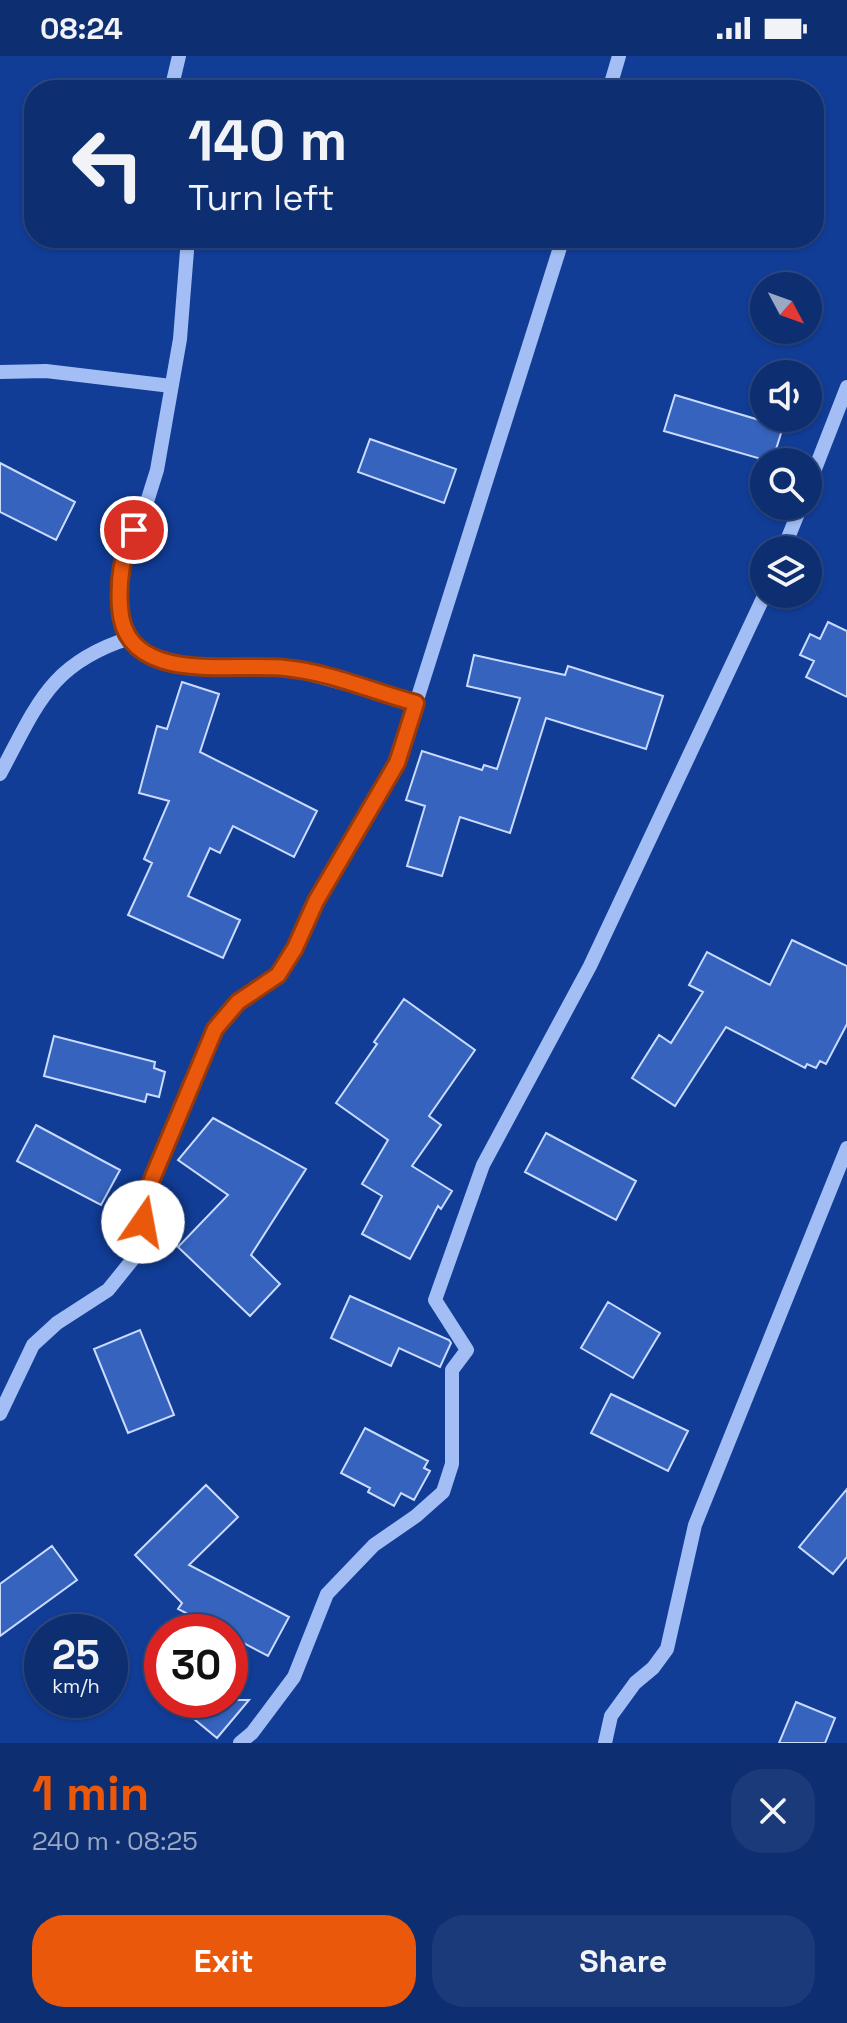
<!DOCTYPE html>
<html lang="en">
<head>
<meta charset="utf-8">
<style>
	:root { --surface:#0d2e71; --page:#1b3a79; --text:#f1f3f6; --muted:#9aa8c3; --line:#2d4a84; --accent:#ea580c }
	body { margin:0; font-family:"Space Grotesk",sans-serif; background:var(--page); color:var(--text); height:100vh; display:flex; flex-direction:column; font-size:30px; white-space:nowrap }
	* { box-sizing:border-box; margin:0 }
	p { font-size:26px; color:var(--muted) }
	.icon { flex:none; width:44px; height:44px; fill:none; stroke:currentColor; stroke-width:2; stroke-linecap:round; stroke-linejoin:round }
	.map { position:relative; height:1687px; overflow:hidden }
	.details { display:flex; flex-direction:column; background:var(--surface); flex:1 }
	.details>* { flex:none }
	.banner { position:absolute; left:24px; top:24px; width:800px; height:168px; border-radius:32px; box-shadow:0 2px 6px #0004,0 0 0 2px var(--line); background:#0d2e71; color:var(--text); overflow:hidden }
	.needle { width:52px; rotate:131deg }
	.controls { position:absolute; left:750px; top:216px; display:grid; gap:16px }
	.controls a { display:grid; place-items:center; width:72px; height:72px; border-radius:50%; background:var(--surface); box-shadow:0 2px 6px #0004,0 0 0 2px var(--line); font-size:40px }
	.speed { position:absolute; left:24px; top:1558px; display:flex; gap:16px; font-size:40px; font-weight:700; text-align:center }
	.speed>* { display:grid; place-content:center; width:104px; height:104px; border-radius:50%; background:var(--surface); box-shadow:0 2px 6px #0004,0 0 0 2px var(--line); line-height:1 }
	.speed small { font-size:20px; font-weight:400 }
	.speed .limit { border:12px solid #d22; background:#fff; color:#111 }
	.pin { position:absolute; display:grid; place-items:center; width:68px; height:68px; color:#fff; margin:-34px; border:4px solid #fff; border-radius:50%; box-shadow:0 2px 8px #0007 }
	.me { position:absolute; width:88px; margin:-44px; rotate:12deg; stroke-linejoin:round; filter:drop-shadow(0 0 6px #0008) }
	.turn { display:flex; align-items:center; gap:28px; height:168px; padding:0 32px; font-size:36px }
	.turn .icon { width:104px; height:104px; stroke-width:2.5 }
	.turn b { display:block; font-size:56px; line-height:68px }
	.round { display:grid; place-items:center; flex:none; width:84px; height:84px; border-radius:32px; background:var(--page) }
	.head { display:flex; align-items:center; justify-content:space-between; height:136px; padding:0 32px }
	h1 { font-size:48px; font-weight:800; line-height:60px; color:var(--accent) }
	.button { display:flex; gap:16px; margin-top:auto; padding:16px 32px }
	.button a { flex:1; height:92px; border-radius:32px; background:var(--accent); color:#fff; font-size:32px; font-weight:800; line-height:92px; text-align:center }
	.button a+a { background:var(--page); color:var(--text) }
	.status { display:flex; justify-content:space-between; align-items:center; height:56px; padding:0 40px; background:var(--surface); direction:ltr }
	.status svg { height:22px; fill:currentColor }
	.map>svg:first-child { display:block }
	.building { fill:#3563be; stroke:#cadbfe; stroke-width:2 }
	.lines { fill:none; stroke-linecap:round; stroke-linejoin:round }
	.minor { stroke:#a2bef4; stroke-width:14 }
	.route-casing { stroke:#983908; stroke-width:20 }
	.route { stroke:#ea580c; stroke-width:14 }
</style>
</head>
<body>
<div class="status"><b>08:24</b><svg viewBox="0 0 49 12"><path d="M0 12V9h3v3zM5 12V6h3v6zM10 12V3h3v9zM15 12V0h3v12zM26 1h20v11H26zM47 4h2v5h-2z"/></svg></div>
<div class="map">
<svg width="847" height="1687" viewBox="0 0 847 1687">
	<rect width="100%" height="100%" fill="#113d97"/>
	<!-- building -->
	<path class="building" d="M675,339L783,371L772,406L664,375Z
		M370,383L456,413L444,447L358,416Z
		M0,407L75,446L56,484L0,456Z
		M828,566L847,575V641L806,621L814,605L800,599L810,578L820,583Z
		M474,599L565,619L568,610L663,640L646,693L546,662L510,777L460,761L442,820L407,810L425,750L406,744L422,695L482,714L484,709L497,713L520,642L467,630Z
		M182,626L219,638L200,696L317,755L294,801L233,770L220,797L210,792L188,840L240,864L223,902L128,859L152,807L144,803L169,745L139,737L157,670L167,673Z
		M792,884L847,910V968L826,1008L820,1005L816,1012L807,1008L805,1012L726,971L675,1050L632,1022L659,979L671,987L703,936L689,929L707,896L770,929Z
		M404,943L475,994L429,1060L441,1069L412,1110L452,1135L441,1153L438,1150L410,1203L362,1178L382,1140L362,1128L388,1084L336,1047L377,988L374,986Z
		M54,980L155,1006L154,1012L165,1016L159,1041L147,1038L145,1046L44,1020Z
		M213,1062L306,1113L251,1199L280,1228L250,1260L178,1191L228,1139L178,1104Z
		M36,1069L120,1114L101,1149L17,1105Z
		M546,1077L636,1125L616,1164L525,1116Z
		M350,1240L449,1284L451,1287L440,1311L399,1292L391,1310L331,1282Z
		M608,1246L660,1277L633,1322L581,1292Z
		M140,1274L174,1359L128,1377L94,1293Z
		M611,1338L688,1375L668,1415L591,1377Z
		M365,1372L428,1405L424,1412L430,1415L414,1444L401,1437L394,1450L368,1436L370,1432L341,1417Z
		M206,1429L238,1461L189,1509L289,1561L268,1600L230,1580V1576H222L178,1553L182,1547L135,1499Z
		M847,1433V1501L833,1518L799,1491Z
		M52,1490L77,1524L0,1580V1528Z
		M171,1644H249L217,1682Z
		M796,1646L835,1662L825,1687H779Z"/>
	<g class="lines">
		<!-- minor -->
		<path class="minor" d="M171,34L179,0
			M609,34L619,0
			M188,182L180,283L157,414L146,449L122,499L118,530L120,564L130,582L145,598L166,608L287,612L416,647
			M0,316L46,315L171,330
			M808,431L847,331
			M783,494L801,450
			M0,718C37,649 50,607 130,582
			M0,1358L33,1289L57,1267L108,1234L133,1203L152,1123L215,973L238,946L278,919L295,892L316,845L397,707L563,182
			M240,1687L252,1677L294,1621L327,1538L374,1489L416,1460L443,1436L452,1408V1314L467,1294L435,1244L483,1109L590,910L765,538
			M605,1687L611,1660L635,1627L653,1612L667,1593L695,1469L847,1092"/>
	</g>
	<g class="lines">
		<!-- route casing -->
		<g class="route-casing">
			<path id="route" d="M134,474C122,500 118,522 120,551C124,631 233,606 285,612C329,616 374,636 416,647L397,707L316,845L295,892L278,919L238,946L215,973L152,1123L143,1166"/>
		</g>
		<!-- route -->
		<use href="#route" class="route"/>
	</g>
</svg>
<div class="controls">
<a><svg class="needle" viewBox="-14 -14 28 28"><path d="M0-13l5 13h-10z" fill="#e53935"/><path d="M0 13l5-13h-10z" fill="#9aa8c3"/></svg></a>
<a><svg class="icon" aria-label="sound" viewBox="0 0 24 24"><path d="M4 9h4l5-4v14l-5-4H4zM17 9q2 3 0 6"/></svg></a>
<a><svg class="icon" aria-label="search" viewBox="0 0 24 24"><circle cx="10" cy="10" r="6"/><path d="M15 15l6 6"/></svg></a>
<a><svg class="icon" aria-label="layers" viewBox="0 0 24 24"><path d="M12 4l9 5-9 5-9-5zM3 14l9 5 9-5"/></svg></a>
</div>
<div class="speed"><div>25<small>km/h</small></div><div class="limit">30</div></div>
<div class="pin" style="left:134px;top:474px;background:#d93025"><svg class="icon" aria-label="arrive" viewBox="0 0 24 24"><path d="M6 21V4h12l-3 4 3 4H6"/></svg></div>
<svg class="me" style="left:143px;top:1166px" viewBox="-20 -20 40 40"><circle r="19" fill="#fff"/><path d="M0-13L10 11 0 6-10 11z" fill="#ea580c"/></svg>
<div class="banner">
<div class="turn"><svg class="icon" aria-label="left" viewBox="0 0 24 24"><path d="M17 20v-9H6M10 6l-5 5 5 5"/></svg><div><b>140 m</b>Turn left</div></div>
</div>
</div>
<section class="details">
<div class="head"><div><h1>1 min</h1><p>240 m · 08:25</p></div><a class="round"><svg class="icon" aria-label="close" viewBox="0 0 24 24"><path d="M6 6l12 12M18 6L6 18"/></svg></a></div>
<div class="button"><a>Exit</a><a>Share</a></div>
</section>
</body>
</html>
